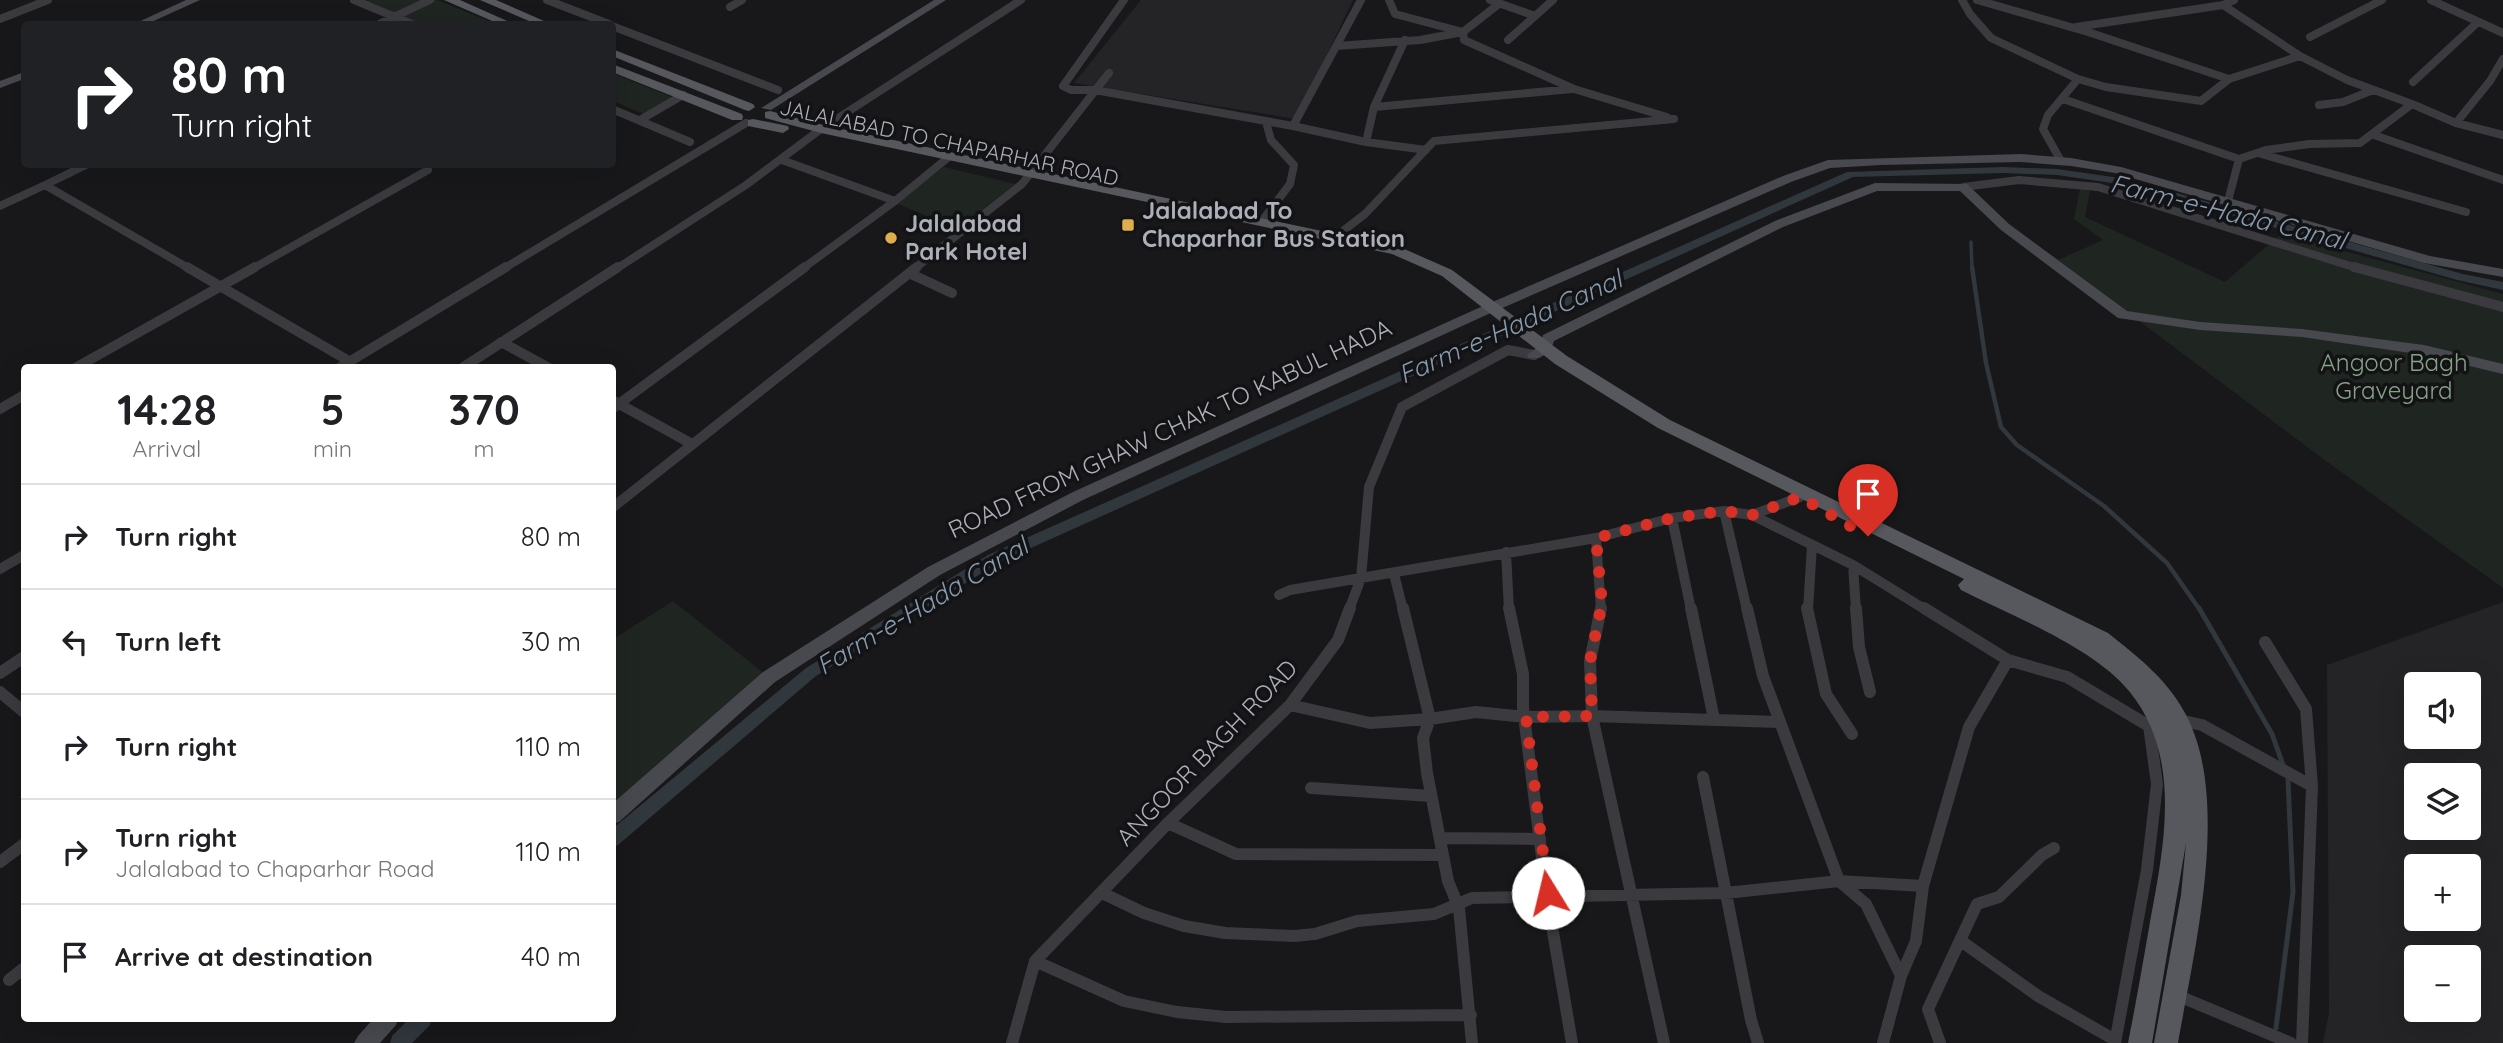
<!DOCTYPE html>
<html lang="en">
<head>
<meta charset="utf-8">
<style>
	:root { --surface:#fff; --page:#f6f6f6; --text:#202124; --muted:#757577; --line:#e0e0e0 }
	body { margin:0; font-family:Quicksand,sans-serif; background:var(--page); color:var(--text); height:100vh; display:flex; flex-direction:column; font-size:26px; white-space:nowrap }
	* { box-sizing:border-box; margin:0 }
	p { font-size:23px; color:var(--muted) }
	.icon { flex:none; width:38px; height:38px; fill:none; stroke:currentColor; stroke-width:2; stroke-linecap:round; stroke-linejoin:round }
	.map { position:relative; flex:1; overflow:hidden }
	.sheet { position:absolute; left:21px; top:364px; width:595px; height:658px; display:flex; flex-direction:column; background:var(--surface); border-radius:7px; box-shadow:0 7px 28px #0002 }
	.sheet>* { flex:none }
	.banner { position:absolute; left:21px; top:21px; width:595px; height:147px; border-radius:7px; box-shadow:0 7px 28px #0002; background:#202124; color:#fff; overflow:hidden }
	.fabs { position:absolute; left:2404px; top:672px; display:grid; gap:14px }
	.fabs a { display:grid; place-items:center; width:77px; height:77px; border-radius:7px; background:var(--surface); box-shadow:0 7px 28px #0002; font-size:35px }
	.pin { position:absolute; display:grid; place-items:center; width:60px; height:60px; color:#fff; margin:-72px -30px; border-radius:50% 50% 50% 0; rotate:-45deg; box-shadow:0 0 7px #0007 }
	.pin .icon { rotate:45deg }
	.me { position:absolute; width:77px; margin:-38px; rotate:351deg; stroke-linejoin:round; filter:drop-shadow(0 0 5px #0008) }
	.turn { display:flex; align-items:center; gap:24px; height:147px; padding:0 35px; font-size:32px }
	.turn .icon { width:91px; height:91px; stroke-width:2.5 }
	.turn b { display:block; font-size:49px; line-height:60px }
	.eta { display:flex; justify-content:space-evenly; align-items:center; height:119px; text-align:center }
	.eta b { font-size:42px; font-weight:800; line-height:49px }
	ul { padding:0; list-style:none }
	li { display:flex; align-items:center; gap:21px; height:105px; padding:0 35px; border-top:2px solid var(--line) }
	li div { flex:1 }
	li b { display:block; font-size:26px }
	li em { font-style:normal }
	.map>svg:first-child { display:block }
	.built { fill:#242427; fill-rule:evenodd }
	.green { fill:#1f2520 }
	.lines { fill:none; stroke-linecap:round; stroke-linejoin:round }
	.stream-far2 { stroke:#30373d; stroke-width:3.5 }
	.stream-far1 { stroke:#30373d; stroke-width:4.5 }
	.stream { stroke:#30373d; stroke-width:5 }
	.canal { fill:#30373d; fill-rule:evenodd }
	.street-far2 { stroke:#3a3a3f; stroke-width:8 }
	.street-far1 { stroke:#3a3a3f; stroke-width:10 }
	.street { stroke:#3a3a3f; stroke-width:12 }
	.secondary { fill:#48494e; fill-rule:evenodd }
	.primary { fill:#56585d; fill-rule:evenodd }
	.route { stroke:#d93025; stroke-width:12; stroke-dasharray:0 21.6 }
	.poi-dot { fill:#deae4c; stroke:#131315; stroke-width:2.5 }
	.labels { text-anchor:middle; stroke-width:7; stroke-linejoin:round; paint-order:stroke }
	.far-street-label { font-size:21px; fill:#acb0b8; stroke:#131315 }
	.poi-label { font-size:24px; font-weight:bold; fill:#acb0b8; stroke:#131315; text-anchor:start }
	.park-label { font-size:24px; fill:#85a187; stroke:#131315 }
	.street-label { font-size:24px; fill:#acb0b8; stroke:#131315 }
	.water-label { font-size:26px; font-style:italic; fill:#879caf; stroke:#131315 }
</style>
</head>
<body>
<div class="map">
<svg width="2503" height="1043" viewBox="0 0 2503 1043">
	<rect width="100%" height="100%" fill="#18181a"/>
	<!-- built -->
	<path class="built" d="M1141,0H1353L1296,119L1074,83Z
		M2503,602V1043H2323L2329,1013L2327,665ZM2417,684H2469V737H2417ZM2417,775H2469V828H2417ZM2417,866H2469V919H2417ZM2417,957H2469V1010H2417Z"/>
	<!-- green -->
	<path class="green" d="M362,0H437L496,24H422Z
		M612,73L674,98L644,114L613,101Z
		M944,167L1015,184L957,229L896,203Z
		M2080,188L2090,191L2085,217L2225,282L2281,234L2503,294V588L2326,461L2058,260L2103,240L2074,219Z
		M673,601L765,674L612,809V640Z"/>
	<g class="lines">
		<!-- stream-far2 -->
		<path class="stream-far2" d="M1971,242L1972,269"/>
		<!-- stream-far1 -->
		<path class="stream-far1" d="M1972,267L1986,363L2001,427L2017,445L2104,506L2167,563L2200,610"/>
		<!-- stream -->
		<path class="stream" d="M2199,608L2272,734L2283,765
			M2276,1028L2293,892L2288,780"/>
		<!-- canal -->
		<path class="canal" d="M2003,167L2057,169L2127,179L2463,274L2503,282V290L2457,280L2126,185L2057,175L2003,173L1853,177L998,563L816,676L618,845L612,847V829L806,668L988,555L1847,172Z
			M410,1018H432L430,1025L412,1043H390L392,1036Z"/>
		<!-- street-far2 -->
		<path class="street-far2" d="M354,0L412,24
			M547,0L609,24
			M1124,0L1063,86L1071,90H1095L1293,126L1361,0
			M1389,0L1395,14L1463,32L1464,40L1574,89L1667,117
			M1490,0L1535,16
			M1962,0L1970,14L1991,38L2078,79
			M1977,0L2088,32L2229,79
			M2431,0L2503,33
			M2223,5L2300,56L2347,80L2412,104
			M730,7L742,0
			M0,19L48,0
			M379,24L430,0
			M612,26L778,90
			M2076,27L2223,5L2234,0
			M2310,37L2382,0
			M1508,40L1553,0
			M1337,46L1420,40L1463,32L1500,3
			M2413,82L2478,22
			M2063,99L2239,159
			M2319,105L2343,102L2373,90
			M1374,107L1405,40
			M612,109L690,142
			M640,120L683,95
			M2456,123L2490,81L2503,59
			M1293,126L1366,142L1426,150
			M2374,135L2503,180
			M1366,142L1374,107L1572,89
			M2258,153L2466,212
			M782,160L895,201
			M2061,161L2043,129L2048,115L2078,79L2106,87L2201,101L2229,79L2300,56
			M88,164L45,185L190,269
			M1963,187L2019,180L2098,187L2360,269
			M2228,201L2239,159L2266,150L2309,144L2360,143L2412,104L2456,123L2503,135
			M0,206L45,185
			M1262,221L1290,184L1294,165L1271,140L1266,122
			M1335,237L1365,214L1434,141L1674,119
			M252,269L428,170
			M503,269L746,123
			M616,269L746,185L821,129L1021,0
			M802,269L895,201L950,156
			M914,269L1022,184L1109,73"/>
		<!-- street-far1 -->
		<path class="street-far1" d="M187,267L349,361
			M2354,267L2503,307
			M911,274L952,293
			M501,342L549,368
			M75,368L255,267
			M339,368L506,267
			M462,368L618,267
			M612,400L692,444
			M0,409L24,395
			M612,409L805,267
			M612,508L917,267
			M1724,511L1747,610
			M1752,515L1853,565L1926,610
			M1672,518L1691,610
			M1596,538L1601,610
			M1506,552L1509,610
			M1853,565L1856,610
			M0,569L24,555
			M1394,574L1403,610
			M1279,595L1290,590L1596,538L1672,518L1724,511L1752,515L1800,497
			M1349,610L1361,578L1369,487L1402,407L1508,350L1534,355
			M1808,610L1812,545"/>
		<!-- street -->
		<path class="street" d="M1403,608L1430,719L1423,738L1427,773L1448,881L1459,908L1472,1043
			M1509,608L1523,674V708L1547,897L1572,1043
			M1601,608L1590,661L1592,716L1664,1043
			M1691,608L1714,719
			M1747,608L1763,676L1839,881L1866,904L1901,976
			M1807,608L1826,694L1852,734
			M1856,608L1859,647L1870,692
			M1924,608L2008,660L2067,677L2149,726L2157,784L2147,870L2115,1043
			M2265,642L2306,709L2312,786L2302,1043
			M0,673L24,657
			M0,692L24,712
			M1290,705L1370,723L1430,719L1476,712L1526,717L1592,716L1779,722
			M2179,720L2202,725L2312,786
			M1703,777L1751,1020L1758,1043
			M1311,788L1431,796
			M1168,823L1236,854L1443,855
			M1440,838L1540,839
			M0,862L24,844
			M1102,893L1144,913L1184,926L1225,933L1294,936L1315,934L1357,921L1434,914L1472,898L1726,893L1839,881L1923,886
			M1961,941L2038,996L2115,1040
			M1035,961L1124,1001L1177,1012L1226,1017L1471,1015
			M9,980L24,968
			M2174,994L2291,1043
			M1012,1043L1035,961L1168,823L1290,705L1338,640L1350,608
			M1883,1043L1901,976L1916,941L1923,886L1969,727L2008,660
			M1940,1043L1928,1009L1977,904L1999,897L2042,855L2054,848"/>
		<!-- secondary -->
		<path class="secondary" d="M186,0H200L147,24H134Z
			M934,0H946L771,110L761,108Z
			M24,72V79L0,88V81Z
			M2021,154L2071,158L2121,167L2430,256L2503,269V277L2424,263L2115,173L2071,166L2021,162L1881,165L1830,168L1791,182L1484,316L1083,500L940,575L775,682L619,822L612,824V804L763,672L928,567L1073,492L1474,310L1783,176L1828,160Z
			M1875,183L1967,184L2009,224L2127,311L2200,322L2302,329L2424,345L2503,364V374L2424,355L2302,337L2200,330L2118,318L2001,230L1960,191H1877L1783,227L1554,341L1550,352L1539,358H1529L1527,355L1539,346L1543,335L1775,221Z
			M374,1018H399L396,1025L380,1043H354L358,1036Z"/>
		<!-- primary -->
		<path class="primary" d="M444,0H460L514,24H499Z
			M480,0H496L551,24H536Z
			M612,49L753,104L755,107L749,111L745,110L612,56Z
			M612,64L742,114L743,117L742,120H732L612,72Z
			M770,111L823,125L1402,248L1452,270L1567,356L1670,420L2108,633C2137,656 2167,679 2185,713C2232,799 2194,950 2178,1043H2154L2181,895L2186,843L2152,1043H2128C2136,1003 2143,962 2150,922C2164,846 2183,757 2129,691C2093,647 2012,616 1961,590L1958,585L1964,579L1658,428L1555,364L1442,276L1392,254L821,133L765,118V112Z
			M753,119L788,126L789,129L783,133L748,126V120Z"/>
	</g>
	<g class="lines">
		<!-- route -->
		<path class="route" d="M1548,893L1526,717L1592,716L1590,661L1602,603L1596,538L1672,518L1724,511L1752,515L1800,497L1868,536"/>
	</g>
	<!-- markers -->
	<g class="poi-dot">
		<rect x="1121" y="218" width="14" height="14" rx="3.5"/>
		<circle cx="891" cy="238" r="7"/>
	</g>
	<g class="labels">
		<!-- far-street labels -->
		<g class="far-street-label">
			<text transform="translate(949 143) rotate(12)" y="7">JALALABAD TO CHAPARHAR ROAD</text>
		</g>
		<!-- poi labels -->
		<g class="poi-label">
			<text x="1142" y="219">Jalalabad To<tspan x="1142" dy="28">Chaparhar Bus Station</tspan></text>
			<text x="905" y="232">Jalalabad<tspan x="905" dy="28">Park Hotel</tspan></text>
		</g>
		<!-- park labels -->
		<g class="park-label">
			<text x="2394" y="371">Angoor Bagh<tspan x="2394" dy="28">Graveyard</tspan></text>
		</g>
		<!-- street labels -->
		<g class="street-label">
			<text transform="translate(1170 429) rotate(-25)" y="8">ROAD FROM GHAW CHAK TO KABUL HADA</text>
			<text transform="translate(1207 753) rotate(-46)" y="8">ANGOOR BAGH ROAD</text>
		</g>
		<!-- water labels -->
		<g class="water-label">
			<text transform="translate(2228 212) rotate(14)" y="9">Farm-e-Hada Canal</text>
			<text transform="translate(1510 327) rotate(-24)" y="9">Farm-e-Hada Canal</text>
			<text transform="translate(922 606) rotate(-31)" y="9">Farm-e-Hada Canal</text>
		</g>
	</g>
</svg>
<div class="fabs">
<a><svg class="icon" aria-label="sound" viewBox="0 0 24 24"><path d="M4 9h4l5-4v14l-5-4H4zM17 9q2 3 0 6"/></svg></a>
<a><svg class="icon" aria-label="layers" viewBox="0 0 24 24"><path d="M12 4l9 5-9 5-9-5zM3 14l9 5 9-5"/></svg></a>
<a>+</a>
<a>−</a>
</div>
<div class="pin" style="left:1868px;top:536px;background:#d93025"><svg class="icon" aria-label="arrive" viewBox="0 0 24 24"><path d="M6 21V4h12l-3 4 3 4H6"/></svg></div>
<svg class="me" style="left:1548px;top:893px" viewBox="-20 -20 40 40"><circle r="19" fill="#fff"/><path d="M0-13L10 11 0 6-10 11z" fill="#d93025"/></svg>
<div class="banner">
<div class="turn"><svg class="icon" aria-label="right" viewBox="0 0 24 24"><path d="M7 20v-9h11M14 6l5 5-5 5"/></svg><div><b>80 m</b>Turn right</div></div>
</div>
<section class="sheet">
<div class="eta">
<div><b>14:28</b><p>Arrival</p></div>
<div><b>5</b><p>min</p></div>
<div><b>370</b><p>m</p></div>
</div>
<ul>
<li><svg class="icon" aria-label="right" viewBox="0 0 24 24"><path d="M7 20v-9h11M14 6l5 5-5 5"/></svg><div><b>Turn right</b></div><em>80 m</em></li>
<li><svg class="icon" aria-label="left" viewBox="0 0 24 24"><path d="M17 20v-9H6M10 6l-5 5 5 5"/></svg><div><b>Turn left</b></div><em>30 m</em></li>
<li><svg class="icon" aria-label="right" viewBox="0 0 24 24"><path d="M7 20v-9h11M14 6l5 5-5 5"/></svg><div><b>Turn right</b></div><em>110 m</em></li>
<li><svg class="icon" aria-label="right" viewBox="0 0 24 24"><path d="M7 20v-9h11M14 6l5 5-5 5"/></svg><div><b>Turn right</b><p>Jalalabad to Chaparhar Road</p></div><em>110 m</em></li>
<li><svg class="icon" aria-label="arrive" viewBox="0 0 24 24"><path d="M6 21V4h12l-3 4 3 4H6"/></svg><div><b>Arrive at destination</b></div><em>40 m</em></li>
</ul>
</section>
</div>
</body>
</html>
